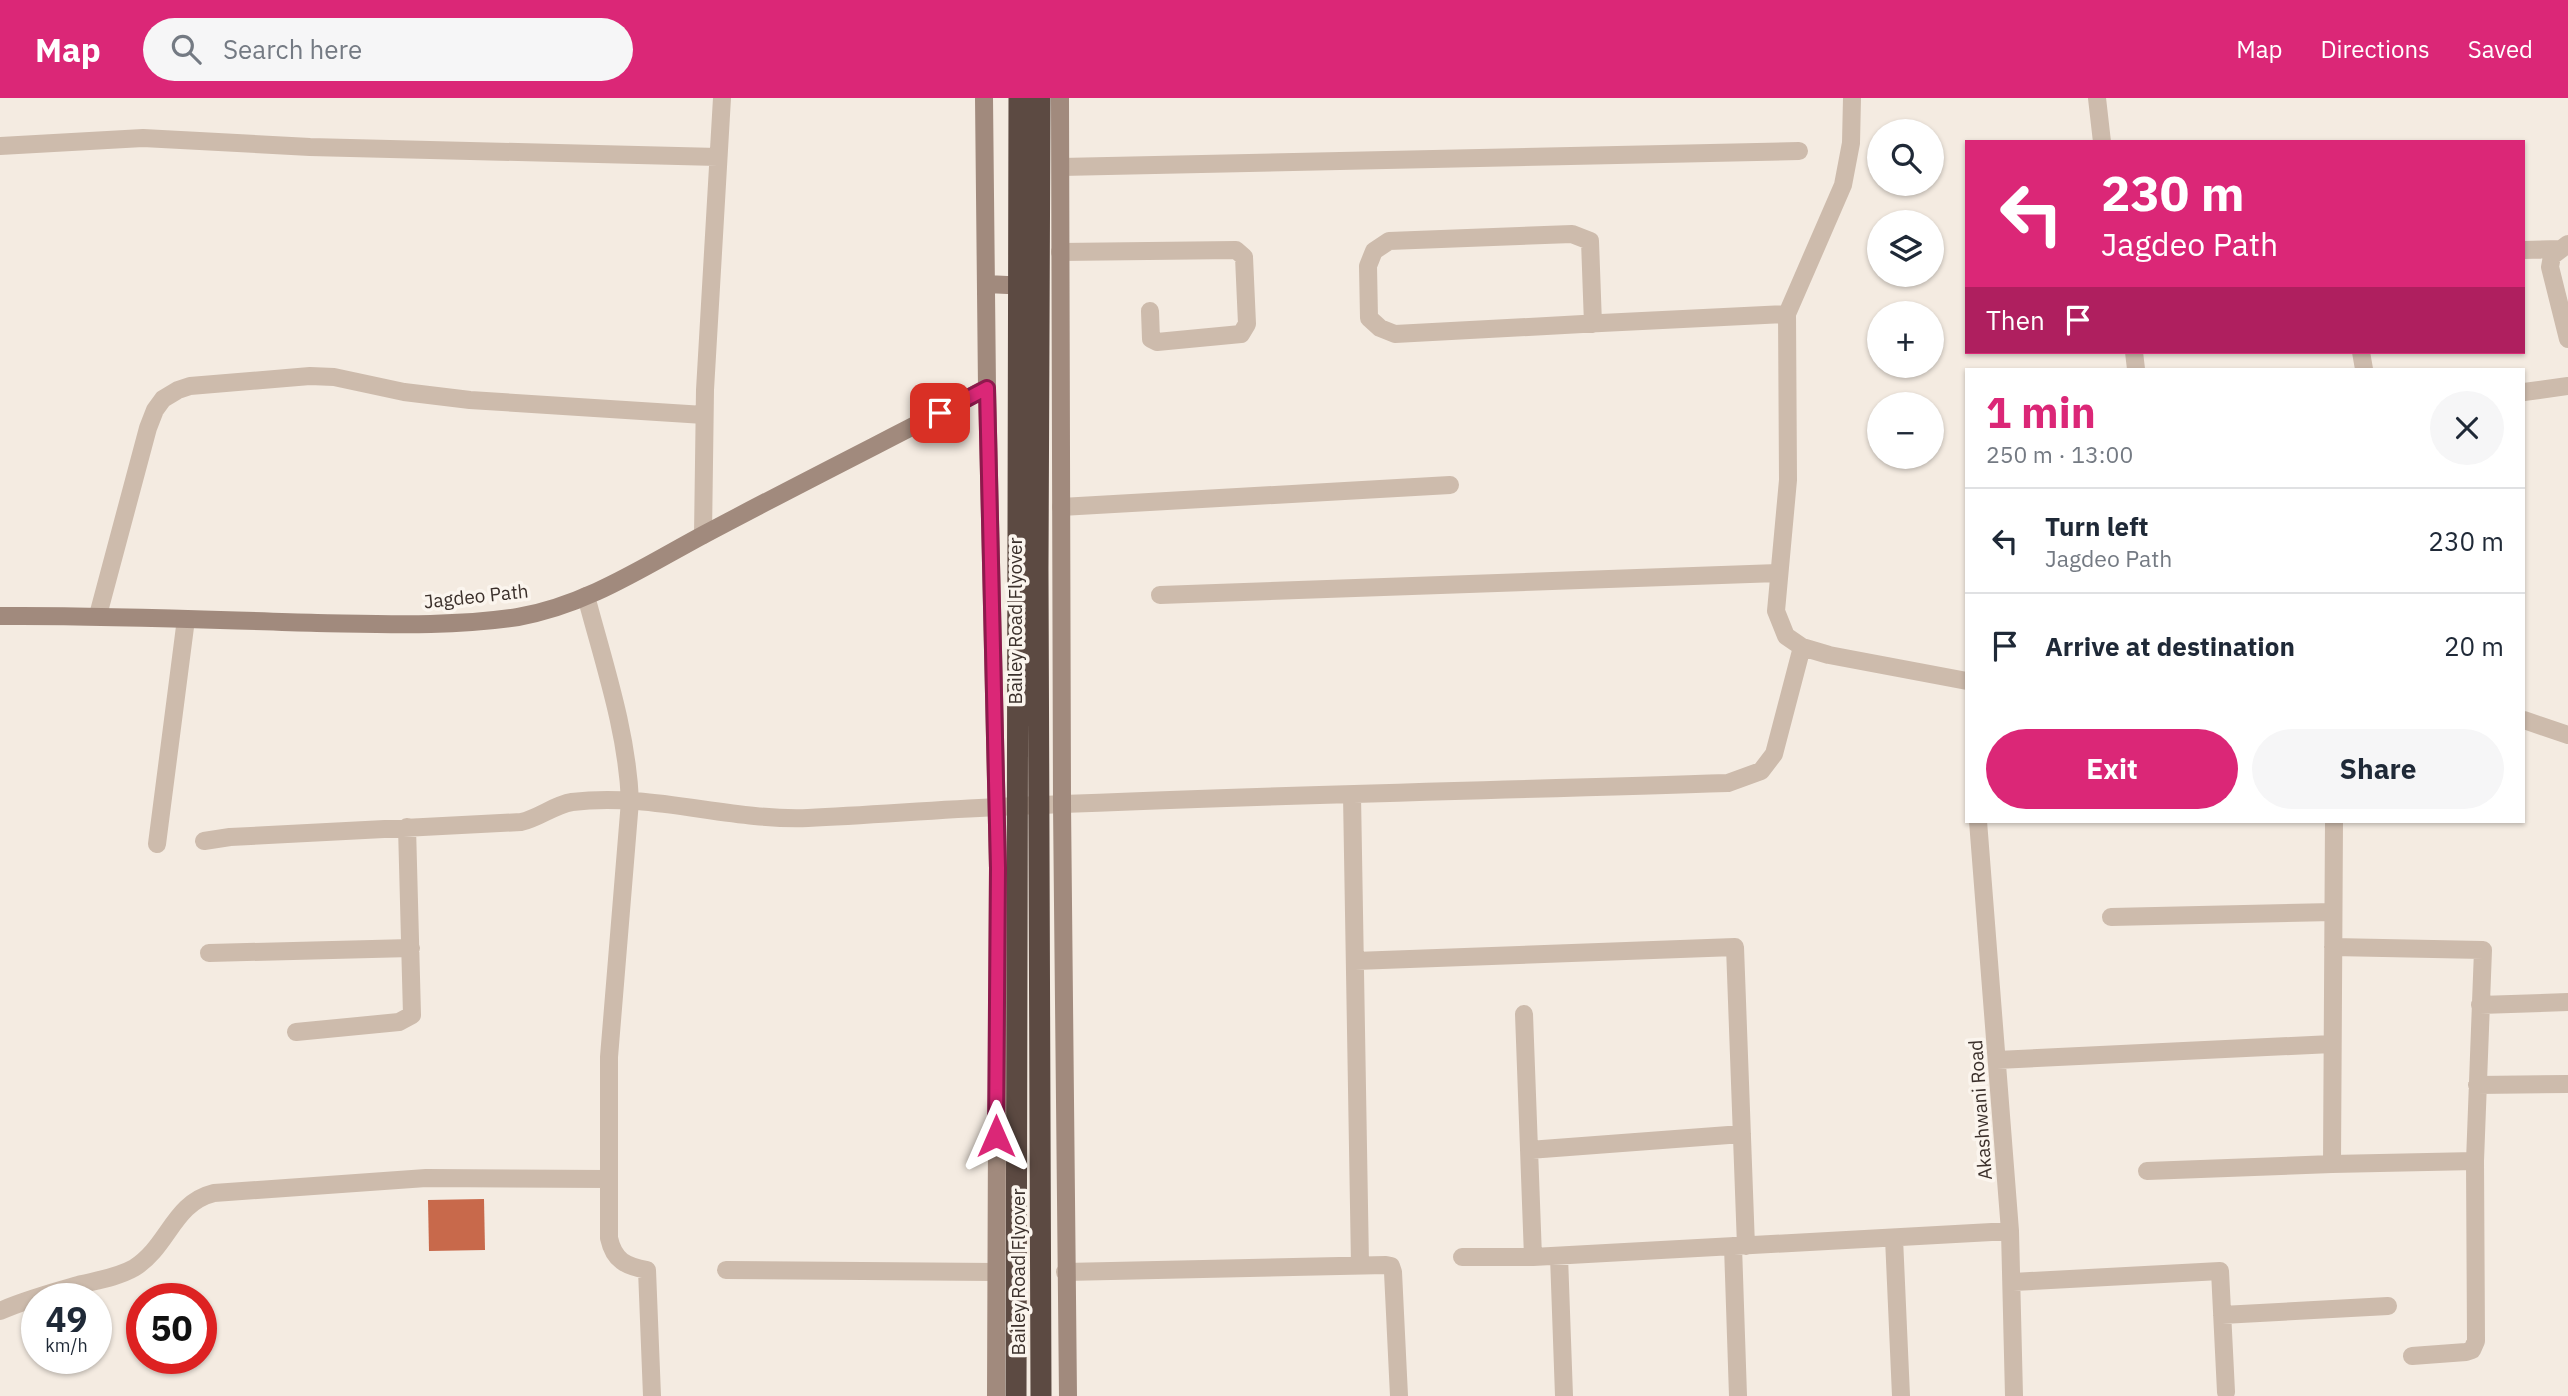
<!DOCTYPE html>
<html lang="en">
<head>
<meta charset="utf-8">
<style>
	:root { --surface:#fff; --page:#f6f6f7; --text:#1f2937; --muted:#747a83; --line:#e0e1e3; --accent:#db2777 }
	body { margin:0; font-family:"IBM Plex Sans",sans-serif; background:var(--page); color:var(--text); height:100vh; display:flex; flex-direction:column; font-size:26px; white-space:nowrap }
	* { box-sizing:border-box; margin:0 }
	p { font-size:23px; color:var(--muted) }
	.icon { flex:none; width:38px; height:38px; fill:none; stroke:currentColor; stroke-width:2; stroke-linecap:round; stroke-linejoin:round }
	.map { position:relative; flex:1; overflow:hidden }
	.sheet { position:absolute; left:1965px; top:270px; width:560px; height:455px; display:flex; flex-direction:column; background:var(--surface); border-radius:0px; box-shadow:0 2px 5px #0004 }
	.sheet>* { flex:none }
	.guide { position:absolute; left:1965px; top:42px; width:560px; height:214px; border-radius:0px; box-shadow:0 2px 5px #0004; background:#db2777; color:#fff; overflow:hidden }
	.tools { position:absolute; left:1867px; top:21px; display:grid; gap:14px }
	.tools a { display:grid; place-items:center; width:77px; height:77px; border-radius:50%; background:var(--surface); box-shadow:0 2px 5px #0004; font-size:35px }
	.speed { position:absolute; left:21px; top:1185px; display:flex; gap:14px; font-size:35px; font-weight:700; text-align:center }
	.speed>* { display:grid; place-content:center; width:91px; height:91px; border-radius:50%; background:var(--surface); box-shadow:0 2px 5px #0004; line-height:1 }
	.speed small { font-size:18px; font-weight:400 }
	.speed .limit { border:10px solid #d22; background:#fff; color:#111 }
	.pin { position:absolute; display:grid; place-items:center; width:60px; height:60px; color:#fff; margin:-30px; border-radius:14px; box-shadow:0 4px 10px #0006 }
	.me { position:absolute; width:77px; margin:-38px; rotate:0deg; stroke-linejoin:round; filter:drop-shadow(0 0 5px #0008) }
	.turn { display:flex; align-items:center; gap:24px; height:147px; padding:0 21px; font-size:32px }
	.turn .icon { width:91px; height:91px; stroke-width:2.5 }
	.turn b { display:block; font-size:49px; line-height:60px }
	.then { display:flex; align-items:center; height:66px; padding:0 21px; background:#0003; gap:14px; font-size:26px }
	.round { display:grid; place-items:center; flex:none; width:74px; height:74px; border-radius:37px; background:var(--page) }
	.overview { display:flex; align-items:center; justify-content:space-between; height:119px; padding:0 21px }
	h1 { font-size:42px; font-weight:700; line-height:52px; color:var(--accent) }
	.primary-button { display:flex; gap:14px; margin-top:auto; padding:14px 21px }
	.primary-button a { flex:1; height:80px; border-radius:42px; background:var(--accent); color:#fff; font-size:28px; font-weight:700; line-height:80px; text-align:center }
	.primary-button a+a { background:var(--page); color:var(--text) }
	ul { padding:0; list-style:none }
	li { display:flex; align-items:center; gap:21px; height:105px; padding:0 21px; border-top:2px solid var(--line) }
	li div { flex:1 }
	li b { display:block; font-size:26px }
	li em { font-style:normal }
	header { display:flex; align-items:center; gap:42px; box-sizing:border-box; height:98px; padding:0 35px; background:var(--accent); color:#fff }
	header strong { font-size:33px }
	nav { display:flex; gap:38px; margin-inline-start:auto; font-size:24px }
	.search { width:490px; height:63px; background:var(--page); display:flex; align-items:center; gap:18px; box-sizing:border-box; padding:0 24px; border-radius:38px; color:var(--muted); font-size:26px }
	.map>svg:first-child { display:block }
	.building { fill:#c8694b }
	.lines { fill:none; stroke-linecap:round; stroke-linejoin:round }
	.street { stroke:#cdbbac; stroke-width:18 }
	.secondary { stroke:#a18a7d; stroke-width:18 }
	.highway-bridge { stroke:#5c4a42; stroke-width:21 }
	.route-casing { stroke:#8e194d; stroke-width:18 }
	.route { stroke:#db2777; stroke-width:12 }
	.labels { text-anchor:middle; stroke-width:7; stroke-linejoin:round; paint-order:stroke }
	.street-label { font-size:19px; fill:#3b302b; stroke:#fbf5ee }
</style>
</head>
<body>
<header>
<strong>Map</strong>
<div class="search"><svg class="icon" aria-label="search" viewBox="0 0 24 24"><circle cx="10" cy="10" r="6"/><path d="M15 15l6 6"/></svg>Search here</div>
<nav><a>Map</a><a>Directions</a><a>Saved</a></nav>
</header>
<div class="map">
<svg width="2568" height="1298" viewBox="0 0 2568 1298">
	<rect width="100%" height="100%" fill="#f4ebe1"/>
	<!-- building -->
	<path class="building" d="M484,1101L485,1152L429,1153L428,1102Z"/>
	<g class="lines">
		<!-- street -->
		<path class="street" d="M1852,0L1851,45L1843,87L1787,216L1788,382L1776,513L1786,538L1802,549L1829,557L1967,583
			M2097,0L2102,44
			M0,48L143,40L310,49L718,59
			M1061,69L1799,53
			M2568,146L2552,158L2550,169L2568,241
			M2524,152L2560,151
			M1060,154L1236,152L1244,159L1247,226L1241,236L1157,244L1151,241L1150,213
			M1593,226L1590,143L1572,136L1389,143L1374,153L1368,168L1369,220L1380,230L1395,236C1526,229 1656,222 1787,216
			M2134,254L2136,271
			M2361,254L2364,271
			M2524,294L2568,288
			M1061,409L1450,387
			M703,437L705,292L722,0
			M1160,497L1778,475
			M586,498C604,566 627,633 630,703L609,959V1140C614,1163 626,1168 647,1172L652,1298
			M98,517L148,330L155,312L163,301L178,292L190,288L310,278L334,279L404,294L470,302L704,317
			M2524,622L2568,637
			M1352,697L1360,1167
			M1978,723L2010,1133L2014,1298
			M204,743L230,739L521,724C539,720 554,707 572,704C651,694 729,723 808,720C871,717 934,712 997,709C1241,697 1485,693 1728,685L1761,673L1774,656L1802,549
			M157,746L186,521
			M2111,819L2333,814
			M2333,849L2483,852L2475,1063L2332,1066L2334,723
			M209,855L411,850
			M1355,863L1735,849L1746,1148
			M2480,907L2568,904
			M1524,916L1533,1159
			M296,934L399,924L412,917L407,729
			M1997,962L2332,946
			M2477,987L2568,986
			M1529,1052L1742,1036
			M2147,1073L2332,1066
			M1894,1140L1901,1298
			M1733,1148L1738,1298
			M1559,1158L1564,1298
			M1462,1159H1533L2010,1133
			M726,1172L996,1174
			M1065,1174L1386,1167L1391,1168L1393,1174L1399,1298
			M2013,1184L2220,1173L2226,1294
			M0,1213C27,1201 54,1194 82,1186C99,1182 118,1179 134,1170C169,1148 173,1105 214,1095L426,1080L608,1081
			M2222,1217L2388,1208
			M2412,1258L2466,1254L2472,1252L2476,1243L2475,1063"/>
		<!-- secondary -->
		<path class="secondary" d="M984,0L987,290L998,770L996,1298
			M1060,0L1062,707L1068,1298
			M986,186L1032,188
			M0,518C106,517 211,522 317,525C383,526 452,529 518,519C587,507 645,468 705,436C799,386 893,339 987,290"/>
		<!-- highway-bridge -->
		<path class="highway-bridge" d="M1040,0L1038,471L1041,1298
			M1016,1298L1019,0"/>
	</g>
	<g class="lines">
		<!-- route casing -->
		<g class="route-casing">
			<path id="route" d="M940,315L987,290L998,770L996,1038"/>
		</g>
		<!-- route -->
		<use href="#route" class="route"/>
	</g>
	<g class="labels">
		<!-- street labels -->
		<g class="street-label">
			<text transform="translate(476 498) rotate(-6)" y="7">Jagdeo Path</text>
			<text transform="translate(1015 523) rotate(-90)" y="7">Bailey Road Flyover</text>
			<text transform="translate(1980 1012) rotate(-94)" y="7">Akashwani Road</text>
			<text transform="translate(1018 1174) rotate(-90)" y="7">Bailey Road Flyover</text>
		</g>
	</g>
</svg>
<div class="tools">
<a><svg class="icon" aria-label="search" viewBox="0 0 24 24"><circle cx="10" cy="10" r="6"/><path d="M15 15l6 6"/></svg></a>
<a><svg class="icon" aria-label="layers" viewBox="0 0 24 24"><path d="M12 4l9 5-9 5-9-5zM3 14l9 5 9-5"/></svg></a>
<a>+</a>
<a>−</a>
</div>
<div class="speed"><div>49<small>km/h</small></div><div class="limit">50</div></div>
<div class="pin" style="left:940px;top:315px;background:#d93025"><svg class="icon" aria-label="arrive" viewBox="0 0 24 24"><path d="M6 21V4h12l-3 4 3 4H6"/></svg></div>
<svg class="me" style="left:996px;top:1038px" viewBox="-20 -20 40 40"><path d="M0-17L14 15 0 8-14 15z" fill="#db2777" stroke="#fff" stroke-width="4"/></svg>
<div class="guide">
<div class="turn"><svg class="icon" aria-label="left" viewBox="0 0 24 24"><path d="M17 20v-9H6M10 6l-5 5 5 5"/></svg><div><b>230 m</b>Jagdeo Path</div></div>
<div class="then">Then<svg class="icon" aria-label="arrive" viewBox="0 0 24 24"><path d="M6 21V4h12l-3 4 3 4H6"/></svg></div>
</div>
<section class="sheet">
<div class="overview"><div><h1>1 min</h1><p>250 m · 13:00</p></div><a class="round"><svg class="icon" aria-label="close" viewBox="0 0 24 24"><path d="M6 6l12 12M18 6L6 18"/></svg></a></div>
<ul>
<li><svg class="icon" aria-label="left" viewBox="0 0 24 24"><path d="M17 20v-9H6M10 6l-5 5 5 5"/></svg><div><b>Turn left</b><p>Jagdeo Path</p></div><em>230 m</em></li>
<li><svg class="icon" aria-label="arrive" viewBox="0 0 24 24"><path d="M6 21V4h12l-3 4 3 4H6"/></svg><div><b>Arrive at destination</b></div><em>20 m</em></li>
</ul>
<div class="primary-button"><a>Exit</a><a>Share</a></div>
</section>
</div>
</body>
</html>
